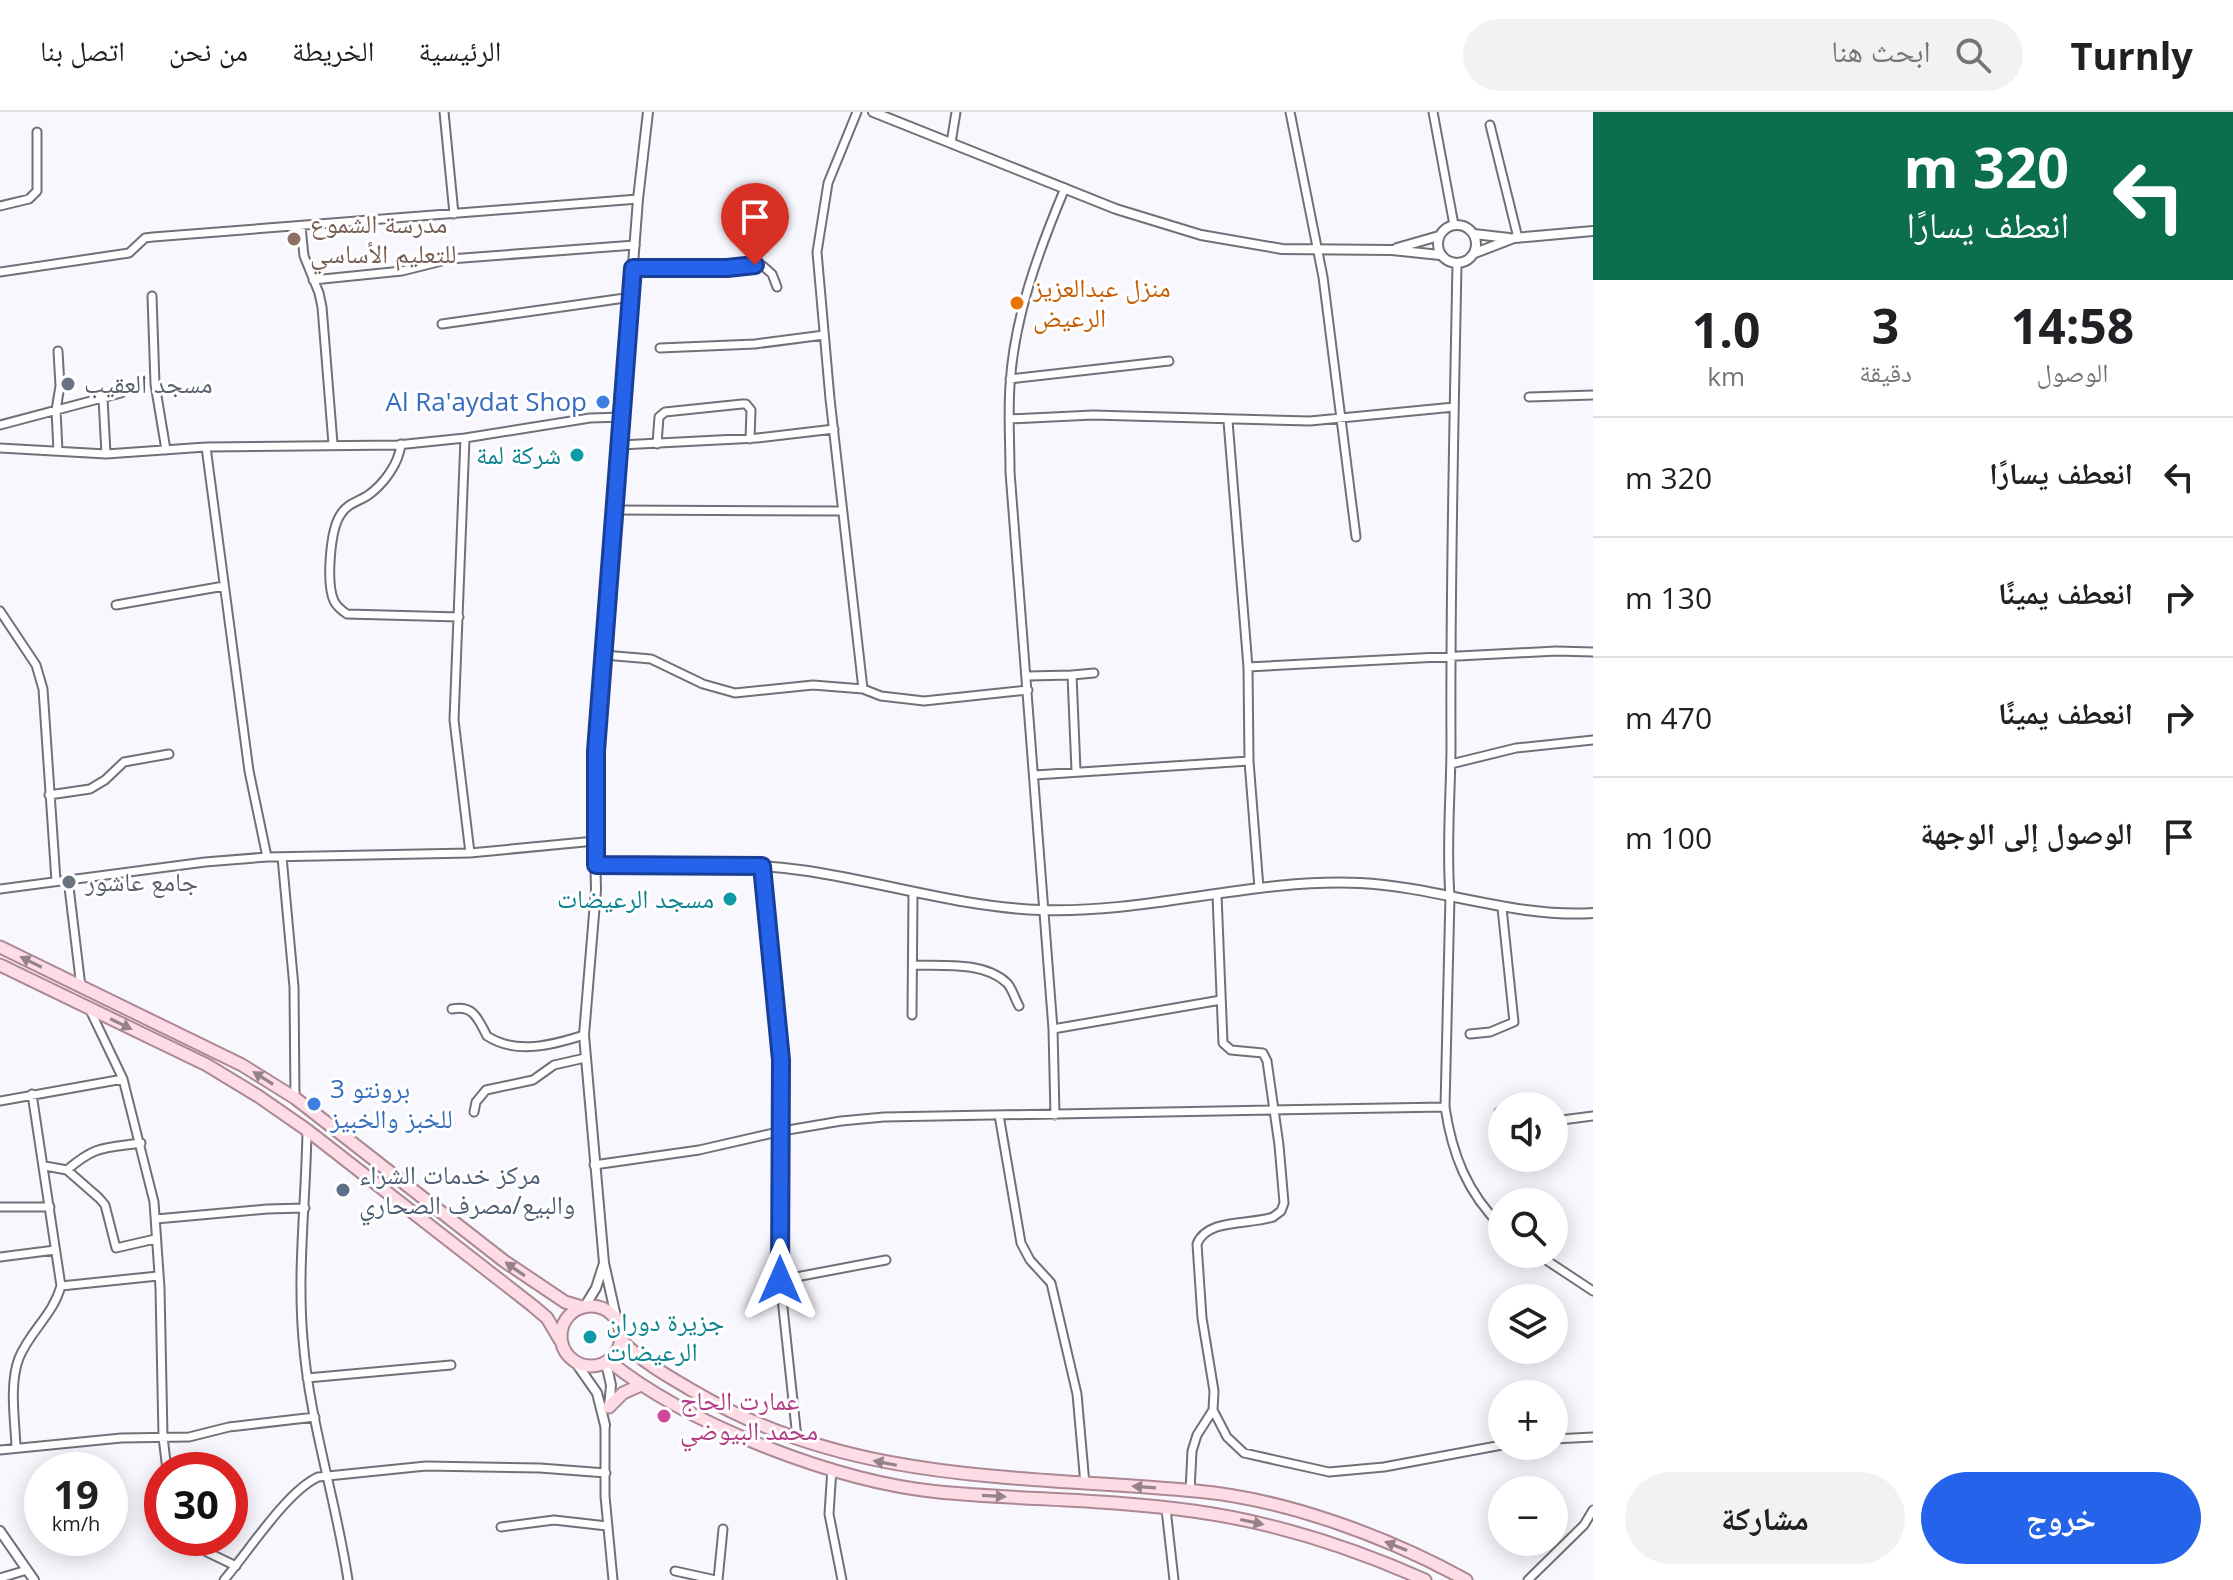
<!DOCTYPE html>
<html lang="ar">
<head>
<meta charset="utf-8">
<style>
	:root { --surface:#fff; --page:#f2f2f2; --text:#202124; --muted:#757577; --line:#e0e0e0; --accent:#2563eb }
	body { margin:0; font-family:"Open Sans","Noto Naskh Arabic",sans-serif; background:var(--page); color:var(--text); direction:rtl; height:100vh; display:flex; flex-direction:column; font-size:30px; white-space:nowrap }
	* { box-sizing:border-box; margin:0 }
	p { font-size:26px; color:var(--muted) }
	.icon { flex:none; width:44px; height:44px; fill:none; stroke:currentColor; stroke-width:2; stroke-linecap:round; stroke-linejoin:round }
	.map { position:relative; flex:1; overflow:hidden; direction:ltr }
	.panel { display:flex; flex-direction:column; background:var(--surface); width:640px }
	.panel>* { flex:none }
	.banner { background:#0b6e4f; color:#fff; overflow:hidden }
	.fabs { position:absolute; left:1488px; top:980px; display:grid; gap:16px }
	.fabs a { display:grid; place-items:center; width:80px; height:80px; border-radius:50%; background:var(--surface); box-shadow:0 4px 20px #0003; font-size:40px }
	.speed { position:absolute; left:24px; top:1340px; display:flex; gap:16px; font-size:40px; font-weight:700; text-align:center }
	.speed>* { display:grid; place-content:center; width:104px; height:104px; border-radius:50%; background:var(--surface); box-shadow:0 4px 20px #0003; line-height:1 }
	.speed small { font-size:20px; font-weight:400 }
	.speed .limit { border:12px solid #d22; background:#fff; color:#111 }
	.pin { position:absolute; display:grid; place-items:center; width:68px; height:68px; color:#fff; margin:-82px -34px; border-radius:50% 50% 50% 0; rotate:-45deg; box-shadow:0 0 8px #0007 }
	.pin .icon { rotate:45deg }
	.me { position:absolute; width:88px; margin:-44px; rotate:0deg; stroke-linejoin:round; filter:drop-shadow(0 0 6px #0008) }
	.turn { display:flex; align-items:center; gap:28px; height:168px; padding:0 32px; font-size:36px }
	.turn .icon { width:104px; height:104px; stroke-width:2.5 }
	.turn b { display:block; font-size:56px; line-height:68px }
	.eta { display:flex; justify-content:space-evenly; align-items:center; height:136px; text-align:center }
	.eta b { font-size:48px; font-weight:700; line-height:56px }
	.cta { display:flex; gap:16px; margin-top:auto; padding:16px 32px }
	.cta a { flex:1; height:92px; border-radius:48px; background:var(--accent); color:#fff; font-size:32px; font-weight:700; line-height:92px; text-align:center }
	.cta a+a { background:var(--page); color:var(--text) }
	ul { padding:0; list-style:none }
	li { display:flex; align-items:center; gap:24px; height:120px; padding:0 32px; border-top:2px solid var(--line) }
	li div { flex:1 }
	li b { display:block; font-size:30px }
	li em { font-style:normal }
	header { display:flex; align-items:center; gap:48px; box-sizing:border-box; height:112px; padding:0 40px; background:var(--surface); border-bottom:2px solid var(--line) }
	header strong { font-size:38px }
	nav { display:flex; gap:44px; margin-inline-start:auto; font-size:28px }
	.search { width:560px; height:72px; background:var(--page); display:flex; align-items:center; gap:20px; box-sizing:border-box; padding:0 28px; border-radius:44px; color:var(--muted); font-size:30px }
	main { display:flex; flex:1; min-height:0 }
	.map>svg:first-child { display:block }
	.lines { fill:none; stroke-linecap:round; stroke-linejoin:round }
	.minor-casing { stroke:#717078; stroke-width:11 }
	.tertiary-casing { stroke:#717078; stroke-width:12 }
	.primary-casing { stroke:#ab8893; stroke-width:15 }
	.minor { stroke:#fff; stroke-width:7 }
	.tertiary { stroke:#fff; stroke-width:8 }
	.primary { stroke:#fddce5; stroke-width:11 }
	.oneway { fill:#968389 }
	.route-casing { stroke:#184099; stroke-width:20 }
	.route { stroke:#2563eb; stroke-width:14 }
	.education-dot { fill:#8d6e63; stroke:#fff; stroke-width:3 }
	.food-dot { fill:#e8710a; stroke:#fff; stroke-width:3 }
	.worship-dot { fill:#6b7280; stroke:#fff; stroke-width:3 }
	.shop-dot { fill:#3f7fe0; stroke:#fff; stroke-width:3 }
	.culture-dot { fill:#0f9aa8; stroke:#fff; stroke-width:3 }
	.service-dot { fill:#5c6f8a; stroke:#fff; stroke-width:3 }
	.hotel-dot { fill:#d1479c; stroke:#fff; stroke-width:3 }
	.labels { text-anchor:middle; stroke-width:6; stroke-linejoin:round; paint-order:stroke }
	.education-label { font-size:26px; fill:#785e54; stroke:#fff; text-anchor:start }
	.food-label { font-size:26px; fill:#c56008; stroke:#fff; text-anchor:start }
	.worship-label { font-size:26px; fill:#5b616d; stroke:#fff; text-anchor:start }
	.shop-label { font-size:26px; fill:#366cbe; stroke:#fff; text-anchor:end }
	.culture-label { font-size:26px; fill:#0d838f; stroke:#fff; text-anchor:end }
	.service-label { font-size:26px; fill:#4e5e75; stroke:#fff; text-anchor:start }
	.hotel-label { font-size:26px; fill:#b23c85; stroke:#fff; text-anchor:start }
</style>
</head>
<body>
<header>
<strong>Turnly</strong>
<div class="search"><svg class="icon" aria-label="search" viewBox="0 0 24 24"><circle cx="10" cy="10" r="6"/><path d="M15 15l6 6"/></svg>ابحث هنا</div>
<nav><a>الرئيسية</a><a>الخريطة</a><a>من نحن</a><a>اتصل بنا</a></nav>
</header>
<main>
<section class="panel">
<div class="banner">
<div class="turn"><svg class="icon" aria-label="left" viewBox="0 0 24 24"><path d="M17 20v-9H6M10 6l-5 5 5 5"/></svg><div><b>320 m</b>انعطف يسارًا</div></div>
</div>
<div class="eta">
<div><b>14:58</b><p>الوصول</p></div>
<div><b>3</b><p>دقيقة</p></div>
<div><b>1.0</b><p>km</p></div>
</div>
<ul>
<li><svg class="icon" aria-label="left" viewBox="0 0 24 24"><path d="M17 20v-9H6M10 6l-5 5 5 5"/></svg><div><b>انعطف يسارًا</b></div><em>320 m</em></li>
<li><svg class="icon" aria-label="right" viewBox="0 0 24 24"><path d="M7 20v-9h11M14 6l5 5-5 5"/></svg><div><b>انعطف يمينًا</b></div><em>130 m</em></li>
<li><svg class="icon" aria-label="right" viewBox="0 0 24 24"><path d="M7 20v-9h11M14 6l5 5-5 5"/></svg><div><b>انعطف يمينًا</b></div><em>470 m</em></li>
<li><svg class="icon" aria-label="arrive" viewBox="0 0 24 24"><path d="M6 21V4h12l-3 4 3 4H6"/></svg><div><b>الوصول إلى الوجهة</b></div><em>100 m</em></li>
</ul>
<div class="cta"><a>خروج</a><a>مشاركة</a></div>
</section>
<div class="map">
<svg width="1593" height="1468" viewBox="0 0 1593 1468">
	<rect width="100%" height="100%" fill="#f8f7fe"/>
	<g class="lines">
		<!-- minor casing -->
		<g class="minor-casing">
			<path id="minor" d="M444,0L454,102
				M857,0L828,71L817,140L830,287L863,577
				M1290,0L1323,165L1356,425
				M1433,0L1454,113
				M1490,13L1518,126
				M951,31L956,0
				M0,94L29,87L37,79V20
				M301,115L304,144L319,181L322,195L333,332
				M1457,152C1454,312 1450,472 1451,632C1451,682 1446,733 1450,784L1445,995C1452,1042 1467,1081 1502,1115
				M633,156L763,154L772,162L777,175
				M0,160L129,141L145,126L153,125L638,87
				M313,168L402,159L450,147L635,133
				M152,184L155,272L166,338
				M442,212L632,185
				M660,236L755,232L824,223
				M58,239L60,274L56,298L58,339
				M1010,267L1169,249
				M1529,285L1593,283
				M103,286L106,342
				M1009,307L1093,303L1310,309L1454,295
				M1228,309L1248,555L1249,649L1259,776
				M0,313L121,281
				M465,326L454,608L470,741
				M401,332C399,352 383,373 367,384C357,390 347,392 341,402C330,417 326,471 334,489C337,495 341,498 347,502L459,505
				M657,332L659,305L665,300L742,292H746L751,298L750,327
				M620,333L757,326L834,317
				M206,335L249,659L267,745
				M0,336L106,342L206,335L397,333L465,326L590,306L623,305
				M615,398L842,399
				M116,493L224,474
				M0,499L36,553L43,577L56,769
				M604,543L651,547L703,572L735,581L813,573L863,577L881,584L924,589L1028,578
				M1248,555L1556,539L1593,540
				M1072,563L1094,561
				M1028,564L1072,563L1076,659
				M1451,652L1516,636L1593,628
				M1035,663L1249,649
				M49,683L90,677L105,668L124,650L169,642
				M282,745L294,875L295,986
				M762,754L781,948L780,1168L797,1326
				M68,767L81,875
				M0,777L205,750L267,745L470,741L595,729
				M913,853C941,854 984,849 1007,871C1012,876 1015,887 1019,894
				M89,896L123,967L154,1090L160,1176L163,1325L167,1358
				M452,897C474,893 478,907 487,924C516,943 553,933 584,923
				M912,903L913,781
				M1053,917L1221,888
				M1470,922L1490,920L1514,910L1502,796
				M0,989L123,967
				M474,1000L476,990L486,978L533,968L554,953L585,946
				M1499,1000L1502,1003
				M999,1003L1021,1131L1030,1148L1051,1171L1077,1282L1085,1372
				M1055,1003L1053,917L1010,360C1010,331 1008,302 1010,273C1014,205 1039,138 1065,76
				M1554,1009L1593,1004
				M307,1019C306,1088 297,1158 303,1227C309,1308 336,1387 348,1468
				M594,1053L699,1038L782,1019L841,1009L884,1005L1445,995
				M45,1054L67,1058L99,1086L105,1093L116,1136L155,1127
				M67,1058C96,1033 105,1036 141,1031
				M0,1095H50
				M156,1107L267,1097L305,1096
				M1537,1142L1593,1179
				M0,1145L55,1138
				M780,1168L886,1148
				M61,1174L158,1164
				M307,1266L451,1253
				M1213,1298L1227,1325L1244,1341L1329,1360L1384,1355L1502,1333
				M605,1313V1384L613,1468
				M1554,1327L1593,1325
				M16,1335C15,1308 9,1272 19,1246C30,1219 53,1203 61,1174L32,982
				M0,1338L121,1326L189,1325L229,1315L315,1305
				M832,1356L829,1402L842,1468
				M1190,1379L1192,1339L1197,1323L1213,1298L1214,1279L1202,1206L1197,1132C1207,1106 1251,1113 1273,1105L1281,1099L1284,1091L1279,1033L1267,949L1263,941L1231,938L1223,931L1217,783
				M1166,1397L1174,1468
				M501,1415L554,1408L607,1414
				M192,1426L207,1440L236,1454
				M675,1459L716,1468
				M0,1466L27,1458
				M224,1468C249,1439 286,1380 318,1365L426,1354L540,1356L606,1361
				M718,1468L723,1417
				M1528,1468L1584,1413L1593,1398"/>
		</g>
		<!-- tertiary casing -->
		<g class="tertiary-casing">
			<path id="tertiary" d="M873,0L1116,97L1201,123L1282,137L1392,138L1440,143
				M1438 132a19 19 0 1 1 38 0a19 19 0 1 1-38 0Z
				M1474,122L1509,126
				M1397,136L1439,124
				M1475,141L1514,126L1593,119
				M596,753C666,751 738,749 808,759C886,771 961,795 1040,798C1148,802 1253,766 1360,771C1439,775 1513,806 1593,801
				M585,1194L596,1176L604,1151
				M617,1209L604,1151L584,923L596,778L594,696L596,639L638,87L648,0
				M576,1251L597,1281L605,1313
				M606,1251L611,1273L609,1296
				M0,1419L34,1468"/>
		</g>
		<!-- primary casing -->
		<g class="primary-casing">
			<path id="primary" d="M0,835L242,953L295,986L504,1149L565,1190L582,1195
				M0,853L207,953L258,984L307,1018L533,1194L547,1206L560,1228
				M561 1224a30 30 0 1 1 60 0a30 30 0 1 1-60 0Z
				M621,1228C642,1250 669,1265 695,1280C853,1373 1022,1363 1196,1379C1286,1387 1388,1425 1466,1468
				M609,1249C688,1313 837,1370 939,1380C1023,1388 1108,1387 1193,1399C1273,1410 1351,1435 1425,1468
				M609,1295L623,1281L641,1273"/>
		</g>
		<!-- minor -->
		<use href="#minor" class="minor"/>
		<!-- tertiary -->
		<use href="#tertiary" class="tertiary"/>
		<!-- primary -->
		<use href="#primary" class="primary"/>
	</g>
	<!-- one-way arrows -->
	<defs><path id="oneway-solid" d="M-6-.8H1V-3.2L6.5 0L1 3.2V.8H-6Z" transform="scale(2)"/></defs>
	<g class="oneway">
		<use href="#oneway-solid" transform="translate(31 850) rotate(-154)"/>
		<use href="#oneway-solid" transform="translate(121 912) rotate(26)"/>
		<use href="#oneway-solid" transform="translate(263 966) rotate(-148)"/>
		<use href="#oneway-solid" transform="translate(515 1157) rotate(-145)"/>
		<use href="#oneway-solid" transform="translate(885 1351) rotate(-169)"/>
		<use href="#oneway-solid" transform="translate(1144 1375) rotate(-176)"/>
		<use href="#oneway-solid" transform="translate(994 1384) rotate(3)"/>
		<use href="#oneway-solid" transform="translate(1252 1410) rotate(12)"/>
		<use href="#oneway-solid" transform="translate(1396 1434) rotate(-158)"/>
	</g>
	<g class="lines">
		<!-- route casing -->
		<g class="route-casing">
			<path id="route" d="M755,153L727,156H633L596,639V753L762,754L781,948L780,1168"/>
		</g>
		<!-- route -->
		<use href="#route" class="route"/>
	</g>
	<!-- markers -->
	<circle class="education-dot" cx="294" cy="127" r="8"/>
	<circle class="food-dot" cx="1017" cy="191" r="8"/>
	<g class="worship-dot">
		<circle cx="68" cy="272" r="8"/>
		<circle cx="69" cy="770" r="8"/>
	</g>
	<g class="shop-dot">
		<circle cx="603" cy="290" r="8"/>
		<circle cx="314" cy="992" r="8"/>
	</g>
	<g class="culture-dot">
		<circle cx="577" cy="343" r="8"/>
		<circle cx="730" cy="787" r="8"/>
		<circle cx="590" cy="1225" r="8"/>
	</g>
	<circle class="service-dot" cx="343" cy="1078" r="8"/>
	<circle class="hotel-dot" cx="664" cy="1304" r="8"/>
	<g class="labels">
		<!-- education labels -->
		<g class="education-label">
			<text x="310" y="121">مدرسة الشموع<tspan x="310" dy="30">للتعليم الأساسي</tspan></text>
		</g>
		<!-- food labels -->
		<g class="food-label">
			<text x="1033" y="185">منزل عبدالعزيز<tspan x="1033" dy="30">الرعيض</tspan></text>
		</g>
		<!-- worship labels -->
		<g class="worship-label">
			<text x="84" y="281">مسجد العقيب</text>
			<text x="85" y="779">جامع عاشور</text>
		</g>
		<!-- shop labels -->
		<g class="shop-label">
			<text x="587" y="299">Al Ra'aydat Shop</text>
			<text x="330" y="986" text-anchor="start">برونتو 3<tspan x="330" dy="30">للخبز والخبيز</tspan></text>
		</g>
		<!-- culture labels -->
		<g class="culture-label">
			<text x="561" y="352">شركة لمة</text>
			<text x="714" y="796">مسجد الرعيضات</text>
			<text x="606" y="1219" text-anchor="start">جزيرة دوران<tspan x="606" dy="30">الرعيضات</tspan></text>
		</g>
		<!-- service labels -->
		<g class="service-label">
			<text x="359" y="1072">مركز خدمات الشراء<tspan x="359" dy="30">والبيع/مصرف الصحاري</tspan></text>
		</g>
		<!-- hotel labels -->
		<g class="hotel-label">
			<text x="680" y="1298">عمارت الحاج<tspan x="680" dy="30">محمد البيوضي</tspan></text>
		</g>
	</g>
</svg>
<div class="fabs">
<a><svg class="icon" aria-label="sound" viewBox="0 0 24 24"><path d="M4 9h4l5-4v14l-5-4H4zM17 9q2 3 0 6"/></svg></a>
<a><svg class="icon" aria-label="search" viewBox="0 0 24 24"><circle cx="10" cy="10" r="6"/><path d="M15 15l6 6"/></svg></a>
<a><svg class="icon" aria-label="layers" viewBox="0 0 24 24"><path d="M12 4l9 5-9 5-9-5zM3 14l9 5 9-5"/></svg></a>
<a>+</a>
<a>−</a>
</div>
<div class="speed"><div>19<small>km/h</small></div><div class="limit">30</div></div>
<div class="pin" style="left:755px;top:153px;background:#d93025"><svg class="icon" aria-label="arrive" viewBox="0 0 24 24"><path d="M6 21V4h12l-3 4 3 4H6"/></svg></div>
<svg class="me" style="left:780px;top:1168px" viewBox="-20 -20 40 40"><path d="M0-17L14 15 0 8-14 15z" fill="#2563eb" stroke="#fff" stroke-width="4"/></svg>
</div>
</main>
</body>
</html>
